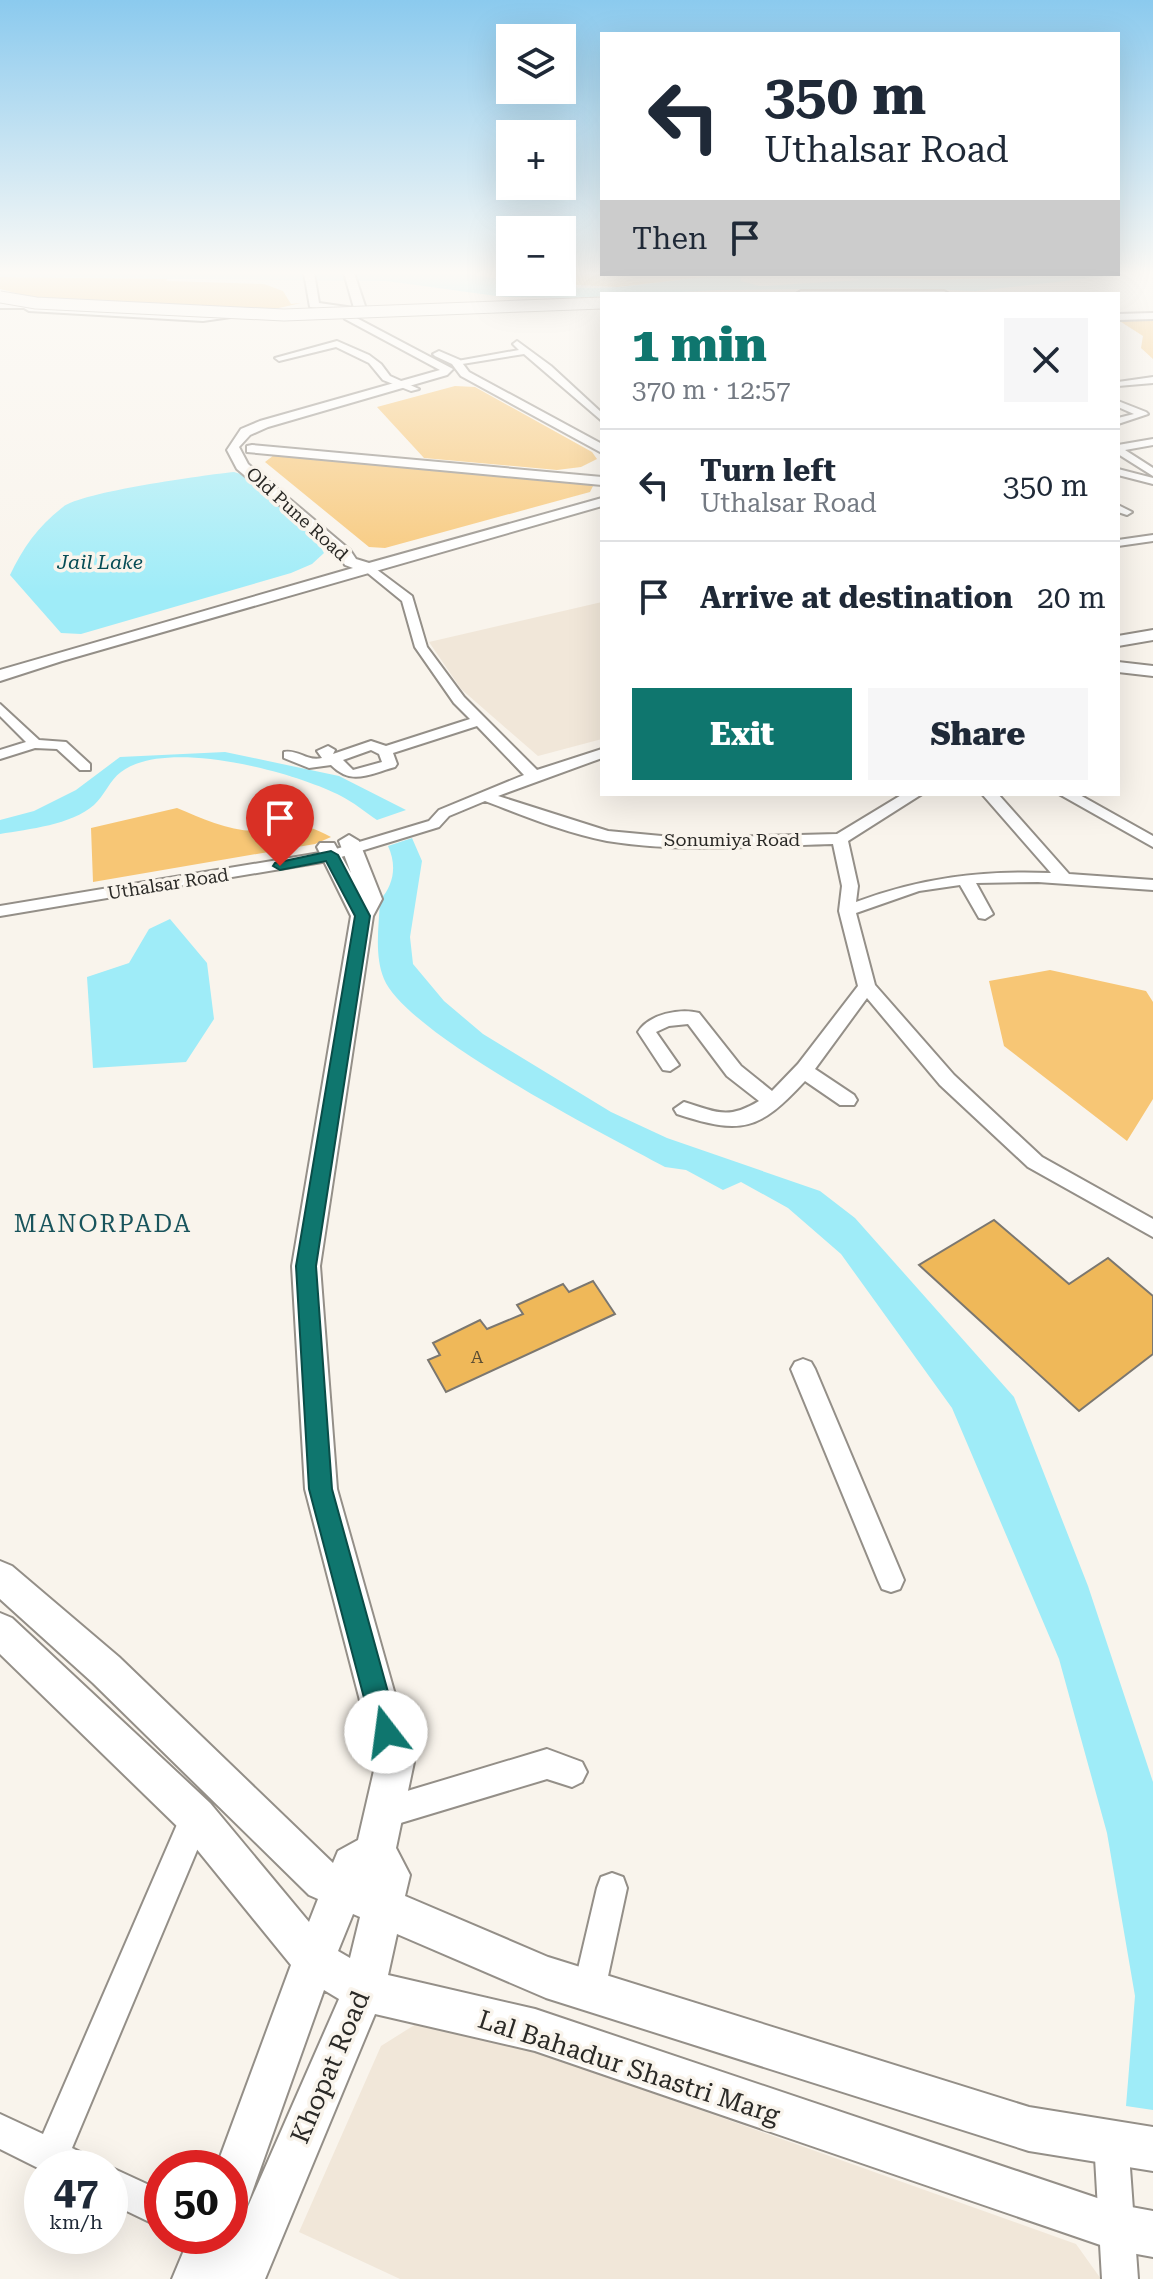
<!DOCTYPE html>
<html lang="en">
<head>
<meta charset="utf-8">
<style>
	:root { --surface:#fff; --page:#f6f6f7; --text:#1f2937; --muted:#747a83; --line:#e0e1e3; --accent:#0f766e }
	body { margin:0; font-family:"Roboto Serif",serif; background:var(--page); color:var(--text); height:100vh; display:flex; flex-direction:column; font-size:30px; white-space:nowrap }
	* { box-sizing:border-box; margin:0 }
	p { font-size:26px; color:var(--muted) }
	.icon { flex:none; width:44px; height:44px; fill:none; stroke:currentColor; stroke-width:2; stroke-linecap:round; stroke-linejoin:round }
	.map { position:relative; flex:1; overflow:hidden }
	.details { position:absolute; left:600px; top:292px; width:520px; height:504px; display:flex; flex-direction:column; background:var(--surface); border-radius:0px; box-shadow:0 8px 32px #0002 }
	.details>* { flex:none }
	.hud { position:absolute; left:600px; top:32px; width:520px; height:244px; border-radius:0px; box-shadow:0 8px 32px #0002; background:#fff; color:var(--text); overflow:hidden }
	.buttons { position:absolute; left:496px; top:24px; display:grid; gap:16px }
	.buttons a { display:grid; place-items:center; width:80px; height:80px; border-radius:0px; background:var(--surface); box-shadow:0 8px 32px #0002; font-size:40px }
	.speed { position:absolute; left:24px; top:2150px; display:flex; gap:16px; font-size:40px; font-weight:700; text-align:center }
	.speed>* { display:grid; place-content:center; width:104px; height:104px; border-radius:50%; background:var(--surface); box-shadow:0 8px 32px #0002; line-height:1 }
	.speed small { font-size:20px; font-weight:400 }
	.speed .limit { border:12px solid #d22; background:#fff; color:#111 }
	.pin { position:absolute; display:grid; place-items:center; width:68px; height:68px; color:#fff; margin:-82px -34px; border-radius:50% 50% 50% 0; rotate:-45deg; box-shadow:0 0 8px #0007 }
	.pin .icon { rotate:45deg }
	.me { position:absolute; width:88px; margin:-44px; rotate:345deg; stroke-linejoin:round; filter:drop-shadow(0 0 6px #0008) }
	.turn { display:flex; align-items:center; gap:28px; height:168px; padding:0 32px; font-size:36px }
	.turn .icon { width:104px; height:104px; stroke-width:2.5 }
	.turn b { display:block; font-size:56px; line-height:68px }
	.then { display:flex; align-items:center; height:76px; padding:0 32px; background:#0003; gap:16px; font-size:30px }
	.round { display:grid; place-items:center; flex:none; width:84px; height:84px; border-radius:0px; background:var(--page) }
	.headline { display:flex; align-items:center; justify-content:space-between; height:136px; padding:0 32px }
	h1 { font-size:48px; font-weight:800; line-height:60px; color:var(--accent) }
	.cta { display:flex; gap:16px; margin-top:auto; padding:16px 32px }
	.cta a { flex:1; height:92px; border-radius:0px; background:var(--accent); color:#fff; font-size:32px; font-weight:800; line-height:92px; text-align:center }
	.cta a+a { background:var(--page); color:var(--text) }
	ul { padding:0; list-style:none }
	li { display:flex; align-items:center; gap:24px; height:112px; padding:0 32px; border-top:2px solid var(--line) }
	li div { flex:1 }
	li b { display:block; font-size:30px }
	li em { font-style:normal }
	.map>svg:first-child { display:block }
	.built { fill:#f1e7d9 }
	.green { fill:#f7c675 }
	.water { fill:#9fecf8 }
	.building { fill:#efb859; stroke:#7b7770; stroke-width:2 }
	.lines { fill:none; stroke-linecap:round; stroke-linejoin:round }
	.minor-casing { stroke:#948f88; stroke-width:4 }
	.major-casing { stroke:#948f88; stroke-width:4 }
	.minor { fill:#fff; fill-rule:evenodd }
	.major { fill:#fff; fill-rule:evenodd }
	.major-bridge-casing { stroke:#948f88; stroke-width:13; stroke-linecap:butt }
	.major-bridge { stroke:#fff; stroke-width:11 }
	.route { fill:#0f766e; stroke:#0a4d48; stroke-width:2 }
	.labels { text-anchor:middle; stroke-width:7; stroke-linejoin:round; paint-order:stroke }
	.far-street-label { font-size:18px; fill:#2a2926; stroke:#f9f4ec }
	.number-label { font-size:18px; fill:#5b4d33 }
	.far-water-label { font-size:20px; font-style:italic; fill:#064c55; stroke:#f9f4ec }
	.neighbourhood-label { font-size:24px; letter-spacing:2px; fill:#19545c; stroke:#f9f4ec }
	.near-street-label { font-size:26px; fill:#2a2926; stroke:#f9f4ec }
</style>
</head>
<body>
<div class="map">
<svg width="1153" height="2279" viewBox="0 0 1153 2279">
	<rect width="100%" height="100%" fill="#f9f4ec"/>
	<!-- built -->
	<path class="built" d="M602,602V739L538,756L461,689L429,642Z
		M451,2021L1076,2244L1101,2279H400L299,2232L381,2046L416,2024Z"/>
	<!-- green -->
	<path class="green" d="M562,273L726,274L618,287L517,282H562Z
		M866,274H1050C990,281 925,286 866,274Z
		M0,277L168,278L166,281L264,284L283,291L291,304L301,303L270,310L34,298L0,289Z
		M1153,319V359L1141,348L1143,336L1118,320Z
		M455,386L475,387L592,452L597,459L581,467L557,470L424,458L377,407Z
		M274,455L585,483L593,486L590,492L385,548L369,547L265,462Z
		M177,808C201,818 227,830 254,831C293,831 291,816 331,837L315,844L93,882L91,828Z
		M1050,970L1146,991L1153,1002V1099L1127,1141L1004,1046L989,981Z"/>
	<!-- water -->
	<path class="water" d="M0,273H463C514,282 567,291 620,287C665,283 709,274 754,274L741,277V281L760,286L860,280L842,274L934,280L1137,273L975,291L901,288L717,290L574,298L504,297L386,281L0,277Z
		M234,472L247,476L313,534L324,553L312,564L291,573L81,634L61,633L10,575C23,548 38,526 63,507C81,492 205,475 234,472Z
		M225,752L339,776L406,810L377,820C365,812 353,802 341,796C294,772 166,737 121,772C110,780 104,796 94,805C71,825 29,829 0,834V820L34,811L76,790L120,757Z
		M412,838L422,861L410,937L413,964L444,1001L483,1034L611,1112L667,1138L820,1191L855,1218L1014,1397L1088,1586L1153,1782V2110L1126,2106L1135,1996L1107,1833L1059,1659L952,1408L841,1254L788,1208L741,1182L723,1190L686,1170L665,1167C606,1135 408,1035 384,979C374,955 379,926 380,900C394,885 397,865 388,846Z
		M170,919L207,963L214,1019L186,1062L93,1068L87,977L129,963L149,929Z"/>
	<!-- building -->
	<path class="building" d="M994,1220L1069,1284L1108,1258L1153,1296V1354L1079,1411L919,1265Z
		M593,1281L615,1314L446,1392L428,1360L440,1355L433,1343L480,1320L487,1329L523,1314L517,1305L563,1284L569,1292Z"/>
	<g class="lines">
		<!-- minor casing -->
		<g class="minor-casing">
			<path id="minor" d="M337,341L369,355L381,364L390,376L419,389L411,391L383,380L369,363L336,347L279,361L275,358Z
				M517,341L551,366L602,413V421L524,354L456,365L452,362L519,350L513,344Z
				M1153,377V383L1118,386V382Z
				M1118,401L1146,412L1148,414L1118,424V418L1134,414L1118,407Z
				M1153,439V445L1125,450L1153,468V476L1118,454V445Z
				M1118,469L1153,478V484L1118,475Z
				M1118,505L1132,512L1127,515L1118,512Z
				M1153,535V541L1118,546V540Z
				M364,566H372L412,596L427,647L464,697L537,770L602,749V758L498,796L608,831L683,838L837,834L903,794H922L848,841L858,886L856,902C920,878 982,870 1051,873L982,794H998L1069,874L1153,880V890L1038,882L976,883L993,914L985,919L979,918L960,885L919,891L856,913L875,985L954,1075L1042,1157L1153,1219V1237L1028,1167L940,1085L867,998L815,1069L854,1095L857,1100L854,1105H840L805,1081C759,1131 741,1135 677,1114L674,1109L684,1102C716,1112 728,1120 759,1101L727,1076L688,1024L669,1026L656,1032L679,1065L670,1071L663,1070L638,1032C649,1014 680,1008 699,1013L741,1066L772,1091L798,1064L858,986L839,911L842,886L833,844C759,846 681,853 607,841C565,833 525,816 485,801L449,816L439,827L328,861L0,916V906L326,852L429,821L439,810L524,775L477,726L393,753L397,764L395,767C369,774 352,786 331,765L309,768L284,758V752C298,749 307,762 322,758L317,751L328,746L335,750L333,754L371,741L386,746L470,719L454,703L415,647L402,601L364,570ZM371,750L379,754L382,762L353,770L343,760Z
				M0,704L39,740L66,742L90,764V770H80L57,749L35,748L0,759V750L26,742L0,716Z
				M1059,794H1078L1153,836V847Z
				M803,1359L811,1362L815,1369L904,1580L900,1589L891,1592L882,1589L878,1580L791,1369L795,1362Z
				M547,1749L582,1762L587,1772L582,1782L572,1787L547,1779L384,1828L373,1824L369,1813L373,1802L384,1798Z
				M196,1802L207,1806L211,1817L72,2148L88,2156L93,2168L42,2170L0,2149V2114L43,2134L185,1806Z
				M612,1873L623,1877L627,1888L605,1990L600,2001L589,2006L578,2001L573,1990L597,1888L601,1877Z
				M1111,2123L1123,2128L1128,2140L1138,2279H1102L1094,2140L1099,2128Z
				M110,2167L162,2191V2228L110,2203Z"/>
		</g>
		<!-- major casing -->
		<g class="major-casing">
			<path id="major" d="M304,273H314L319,303L354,308L344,273H354L367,312L362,315L310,307Z
				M801,291H944L949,294H796Z
				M0,302H44L48,306L203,315L233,313L238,316L203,321L29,311L24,308H0Z
				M1153,313V319L1118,320V314Z
				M349,314L453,369L447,375L268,427L250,435L239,447L248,464L350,550L356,559L369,563L602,498V506L62,661L0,681V670L353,568L345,565L339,555L237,469L227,450L241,429L260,421L440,370L345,319L344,317Z
				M439,351L460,360L469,372L602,444V453L461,376L452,364L435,356L433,354Z
				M252,445L602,477V485L247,452V446Z
				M1153,630V640L1118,646V636Z
				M1118,662L1153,666V676L1118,672Z
				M349,835L359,841L382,899L373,916L320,1266L337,1489L414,1762L396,1848L410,1875L405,1896L548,1957L1029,2107L1153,2127V2171L1029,2151L546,1998L397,1934L388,1975L535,2009L1115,2204L1153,2211V2257L1115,2250L535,2051L375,2014L265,2279H172L190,2236H230V2219L236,2234L339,1999L324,1990L246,2209L230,2216V2168H216L291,1965L182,1831L0,1654V1613L12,1618L210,1803L309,1922L318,1899L309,1895L93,1683L0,1599V1561L12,1566L119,1657L333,1863L338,1851L358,1840L376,1762L305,1489L292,1266L351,916L317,847L320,843H334L351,873L339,841ZM353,1914L360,1917L350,1958L338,1951Z"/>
		</g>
		<!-- minor -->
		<use href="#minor" class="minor"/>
		<!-- major -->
		<use href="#major" class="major"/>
		<!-- major-bridge casing -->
		<g class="major-bridge-casing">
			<path id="major-bridge" d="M0,297L36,303L284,315L602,303"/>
		</g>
		<!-- major-bridge -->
		<use href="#major-bridge" class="major-bridge"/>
	</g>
	<!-- sky -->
	<linearGradient id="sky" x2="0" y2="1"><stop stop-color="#8bcaee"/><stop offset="0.46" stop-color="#fcfaf6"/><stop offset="1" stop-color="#fcfaf6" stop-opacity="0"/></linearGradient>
	<rect width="1153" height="593" fill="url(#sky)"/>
	<!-- route -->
	<path class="route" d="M331,851L338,855L370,916L316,1266L332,1489L399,1732L396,1741L386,1745L377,1741L373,1732L309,1489L296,1266L355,916L326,861L280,870L273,866L275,863Z"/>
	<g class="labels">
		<!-- far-street labels -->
		<g class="far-street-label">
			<text transform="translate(297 514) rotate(42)" y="6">Old Pune Road</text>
			<text x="732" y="846">Sonumiya Road</text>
			<text transform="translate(168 884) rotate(-9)" y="6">Uthalsar Road</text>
		</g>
		<!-- number labels -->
		<g class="number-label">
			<text x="477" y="1363">A</text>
		</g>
		<!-- far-water labels -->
		<g class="far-water-label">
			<text x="100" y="569">Jail Lake</text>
		</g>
		<!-- neighbourhood labels -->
		<g class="neighbourhood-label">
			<text x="103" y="1232">MANORPADA</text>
		</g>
		<!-- near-street labels -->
		<g class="near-street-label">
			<text transform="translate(330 2067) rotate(-67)" y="9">Khopat Road</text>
			<text transform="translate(629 2067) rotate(18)" y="9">Lal Bahadur Shastri Marg</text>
		</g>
	</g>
</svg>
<div class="buttons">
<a><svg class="icon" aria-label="layers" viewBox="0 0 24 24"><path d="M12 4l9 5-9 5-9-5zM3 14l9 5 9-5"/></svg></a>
<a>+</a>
<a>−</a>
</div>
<div class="speed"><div>47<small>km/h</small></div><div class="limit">50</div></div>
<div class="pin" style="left:280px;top:866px;background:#d93025"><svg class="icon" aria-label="arrive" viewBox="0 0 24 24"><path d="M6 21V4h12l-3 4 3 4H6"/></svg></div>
<svg class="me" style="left:386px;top:1732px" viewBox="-20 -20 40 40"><circle r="19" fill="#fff"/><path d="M0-13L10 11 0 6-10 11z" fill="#0f766e"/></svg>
<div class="hud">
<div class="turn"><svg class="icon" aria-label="left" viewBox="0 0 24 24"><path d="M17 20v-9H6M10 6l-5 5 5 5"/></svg><div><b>350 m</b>Uthalsar Road</div></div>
<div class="then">Then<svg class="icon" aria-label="arrive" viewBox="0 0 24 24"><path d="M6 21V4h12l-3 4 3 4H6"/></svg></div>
</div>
<section class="details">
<div class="headline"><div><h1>1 min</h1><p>370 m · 12:57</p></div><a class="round"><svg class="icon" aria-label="close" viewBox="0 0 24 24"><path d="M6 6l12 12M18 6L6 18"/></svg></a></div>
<ul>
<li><svg class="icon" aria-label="left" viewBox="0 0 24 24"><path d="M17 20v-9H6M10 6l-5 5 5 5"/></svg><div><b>Turn left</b><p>Uthalsar Road</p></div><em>350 m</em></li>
<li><svg class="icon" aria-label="arrive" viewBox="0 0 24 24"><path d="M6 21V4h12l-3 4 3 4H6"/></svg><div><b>Arrive at destination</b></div><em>20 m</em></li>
</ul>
<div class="cta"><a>Exit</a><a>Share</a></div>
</section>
</div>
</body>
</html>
